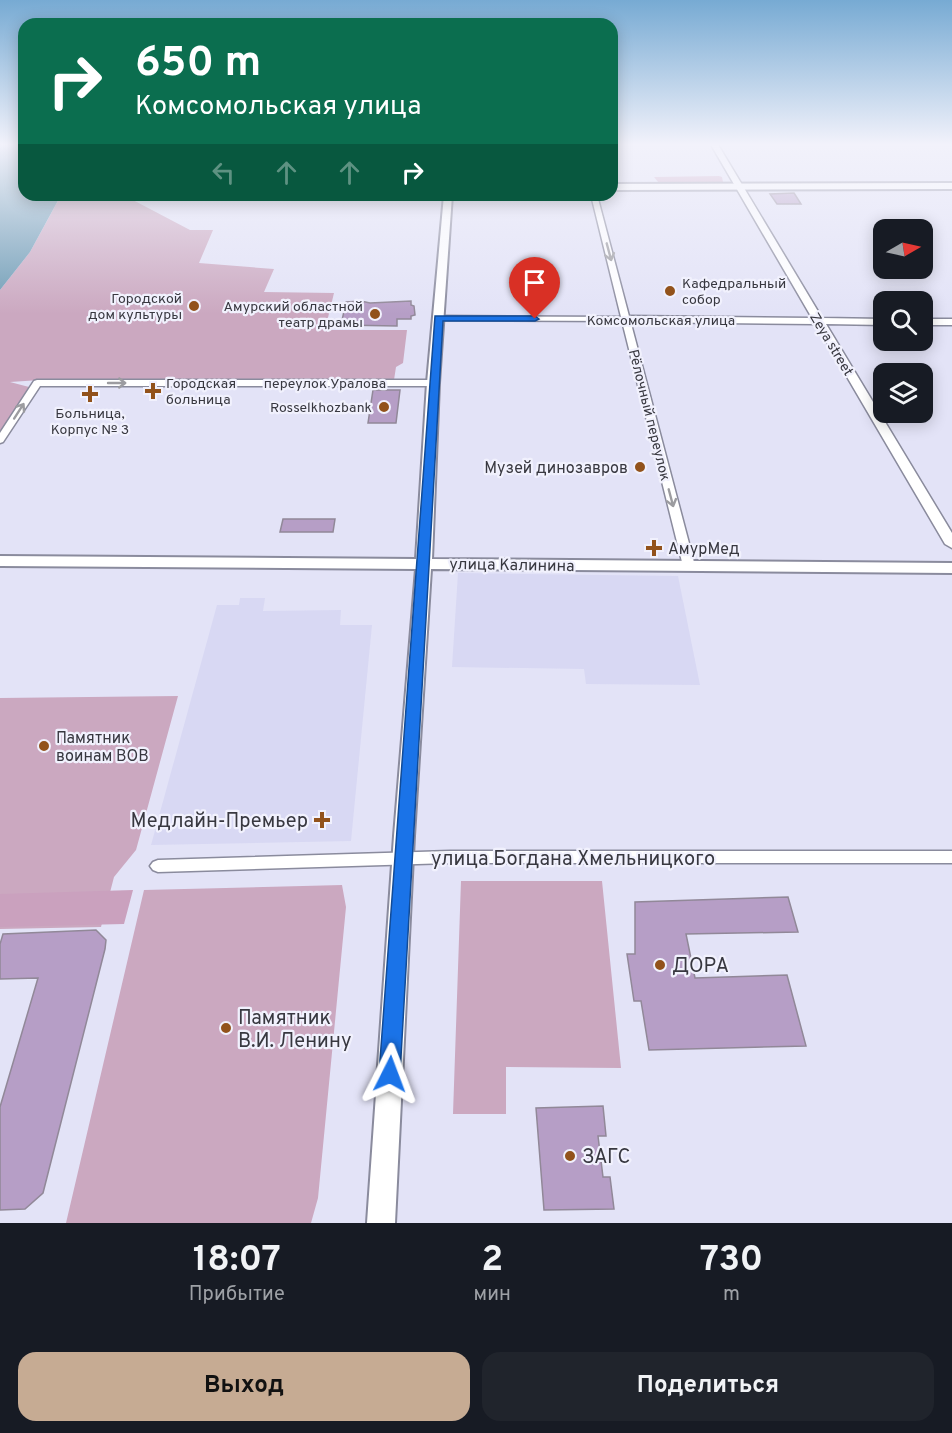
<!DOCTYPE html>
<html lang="ru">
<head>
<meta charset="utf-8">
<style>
	:root { --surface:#171b24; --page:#20242c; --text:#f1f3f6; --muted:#9ea1a6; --accent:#c6ab93 }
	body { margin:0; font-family:Overpass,sans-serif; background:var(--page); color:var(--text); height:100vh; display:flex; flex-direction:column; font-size:22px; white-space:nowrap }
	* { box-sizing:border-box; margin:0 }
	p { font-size:20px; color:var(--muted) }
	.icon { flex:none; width:33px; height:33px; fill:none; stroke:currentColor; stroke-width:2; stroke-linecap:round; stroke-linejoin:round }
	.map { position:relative; height:1223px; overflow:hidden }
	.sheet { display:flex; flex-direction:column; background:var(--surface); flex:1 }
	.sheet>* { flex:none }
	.top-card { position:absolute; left:18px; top:18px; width:600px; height:183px; border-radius:18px; box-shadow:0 3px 15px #0003; background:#0b6e4f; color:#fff; overflow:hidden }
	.needle { width:39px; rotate:81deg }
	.buttons { position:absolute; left:873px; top:219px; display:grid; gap:12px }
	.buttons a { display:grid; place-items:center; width:60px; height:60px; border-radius:12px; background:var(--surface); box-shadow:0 3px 15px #0003; font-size:30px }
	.pin { position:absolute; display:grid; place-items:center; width:51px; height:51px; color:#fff; margin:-62px -26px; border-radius:50% 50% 50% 0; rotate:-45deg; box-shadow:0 0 6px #0007 }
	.pin .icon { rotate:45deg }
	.me { position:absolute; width:66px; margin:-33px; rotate:3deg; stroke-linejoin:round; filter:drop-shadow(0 0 4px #0008) }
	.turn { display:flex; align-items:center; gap:21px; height:126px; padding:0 18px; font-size:27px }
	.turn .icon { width:78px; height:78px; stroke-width:2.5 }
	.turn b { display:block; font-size:42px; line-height:51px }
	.lanes { display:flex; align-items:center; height:57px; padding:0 18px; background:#0003; justify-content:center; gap:30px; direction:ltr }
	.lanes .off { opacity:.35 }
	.eta { display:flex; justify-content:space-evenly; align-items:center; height:102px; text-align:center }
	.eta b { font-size:36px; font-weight:700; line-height:42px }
	.primary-button { display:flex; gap:12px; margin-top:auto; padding:12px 18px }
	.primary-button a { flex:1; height:69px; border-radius:18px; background:var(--accent); color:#111; font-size:24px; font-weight:700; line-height:69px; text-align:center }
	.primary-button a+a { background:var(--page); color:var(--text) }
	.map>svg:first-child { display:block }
	.built { fill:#d8d8f3 }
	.green { fill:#cba8c0 }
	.forest { fill:#caa1be }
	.water { fill:#6d9bb4 }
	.building { fill:#b69ec6; stroke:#918898; stroke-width:1.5 }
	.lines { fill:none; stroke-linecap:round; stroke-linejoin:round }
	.minor-casing { stroke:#8a8b9d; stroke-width:3 }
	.tertiary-casing { stroke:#8a8b9d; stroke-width:3 }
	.secondary-casing { stroke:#8a8b9d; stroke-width:4 }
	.minor { fill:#fff; fill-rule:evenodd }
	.tertiary { fill:#fff; fill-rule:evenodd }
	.secondary { fill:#fff; fill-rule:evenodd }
	.oneway { stroke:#9c9ca0 }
	.route { fill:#1a73e8; stroke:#114b97; stroke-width:1.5 }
	.poi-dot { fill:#92521b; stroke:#f1f1fd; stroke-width:2 }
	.labels { text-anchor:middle; stroke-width:4.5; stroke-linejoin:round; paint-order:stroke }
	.far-poi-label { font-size:14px; fill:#383840; stroke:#f1f1fd; text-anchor:end }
	.far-street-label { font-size:14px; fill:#383840; stroke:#f1f1fd }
	.poi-label { font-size:16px; fill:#383840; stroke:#f1f1fd; text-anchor:start }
	.street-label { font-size:16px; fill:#383840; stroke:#f1f1fd }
	.near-poi-label { font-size:20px; fill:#383840; stroke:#f1f1fd; text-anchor:start }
	.near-street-label { font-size:20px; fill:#383840; stroke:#f1f1fd }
</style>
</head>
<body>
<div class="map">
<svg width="952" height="1223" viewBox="0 0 952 1223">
	<rect width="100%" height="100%" fill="#e3e3f7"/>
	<!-- built -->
	<path class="built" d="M458,573L678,576L700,685L586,684L584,669L452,667Z
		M240,598H265L263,611L341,610L340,625H372L351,841L151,845L217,605H239Z"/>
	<!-- green -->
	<path class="green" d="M59,199H131L190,230H213L199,263L274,269L264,292L334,293L325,330H407L403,363L396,367L394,380L55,379L10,382L29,387L0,432V290L30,252Z
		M178,696L136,850L114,877L101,927L0,929V698Z
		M461,881H602L621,1068L506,1067V1114H453Z
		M342,885L346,907L318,1198L311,1223H66L144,890Z"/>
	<!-- forest -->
	<path class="forest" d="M719,176L722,177L723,182L659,183L654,177Z
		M133,890L124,924L0,927V894Z"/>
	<!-- water -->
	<path class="water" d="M0,143H24V195H61L30,252L0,290Z"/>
	<!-- building -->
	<path class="building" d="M794,193L801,204H777L770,194Z
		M361,301L370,303L411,301V305L414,306L415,315L411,316V319H397V326L341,325L346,302Z
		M373,390H400L396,423H368Z
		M283,519H335L333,532H280Z
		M788,897L798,932L686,934L695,978L787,975L806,1046L649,1050L641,1001H634L627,954H635V902Z
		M96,930L106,940L105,949L43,1193L25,1209L0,1210V1107L38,978L0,979V944L3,934Z
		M603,1106L606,1136H598L603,1177H610L614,1209L544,1210L536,1108Z"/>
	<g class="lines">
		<!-- minor casing -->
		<g class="minor-casing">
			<path id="minor" d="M591,195H597L695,566L693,568H685L683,566L622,321L438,320L434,318L438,316L621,317Z
				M37,380H433L437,383L433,386H40L3,442L0,443V433L34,381Z
				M450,851H952V863H450L158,872L153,870L150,866L153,862L158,860Z"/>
		</g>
		<!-- tertiary casing -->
		<g class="tertiary-casing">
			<path id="tertiary" d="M710,143H717L822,318L884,319V325L826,324L952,533V548L945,544L816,324L627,322L622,319L627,316L812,318Z
				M922,319H952V325H922Z"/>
		</g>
		<!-- secondary casing -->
		<g class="secondary-casing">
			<path id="secondary" d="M952,183V189L612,190V184Z
				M444,195H452L439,383L432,559L952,563V573L431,569L414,836L395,1223H367L394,836L416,569L0,566V556L416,559L427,383Z"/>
		</g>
		<!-- minor -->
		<use href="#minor" class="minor"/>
		<!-- tertiary -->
		<use href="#tertiary" class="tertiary"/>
		<!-- secondary -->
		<use href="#secondary" class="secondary"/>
	</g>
	<!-- one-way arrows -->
	<defs><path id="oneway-shaft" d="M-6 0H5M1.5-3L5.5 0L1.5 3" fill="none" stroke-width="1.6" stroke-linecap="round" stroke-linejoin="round" transform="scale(1.5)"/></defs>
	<g class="oneway">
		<use href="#oneway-shaft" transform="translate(609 252) rotate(75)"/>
		<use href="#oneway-shaft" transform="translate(117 383)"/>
		<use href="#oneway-shaft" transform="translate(19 411) rotate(-57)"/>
		<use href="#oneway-shaft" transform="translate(671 498) rotate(75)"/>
	</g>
	<!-- sky -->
	<linearGradient id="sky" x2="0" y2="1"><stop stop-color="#77aad3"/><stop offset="0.46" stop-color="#f2f2fb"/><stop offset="1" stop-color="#f2f2fb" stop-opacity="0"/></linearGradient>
	<rect width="952" height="314" fill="url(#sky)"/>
	<!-- route -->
	<path class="route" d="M435,316H535L539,319L535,321H443L400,1074L397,1081L390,1084L382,1081L379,1074Z"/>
	<!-- markers -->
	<g class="poi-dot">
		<circle cx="670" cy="291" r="6"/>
		<circle cx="194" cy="306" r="6"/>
		<circle cx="375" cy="314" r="6"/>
		<path d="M150 382h6v6h6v6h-6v6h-6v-6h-6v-6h6z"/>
		<path d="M87 385h6v6h6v6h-6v6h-6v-6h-6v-6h6z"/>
		<circle cx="384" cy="407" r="6"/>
		<circle cx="640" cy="467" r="6"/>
		<path d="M651 539h6v6h6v6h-6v6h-6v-6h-6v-6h6z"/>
		<circle cx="44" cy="746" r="6"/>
		<path d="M319 811h6v6h6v6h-6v6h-6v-6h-6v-6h6z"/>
		<circle cx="660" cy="965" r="6"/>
		<circle cx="226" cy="1028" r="6"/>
		<circle cx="570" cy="1156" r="6"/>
	</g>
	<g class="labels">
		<!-- far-poi labels -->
		<g class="far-poi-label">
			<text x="682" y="288" text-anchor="start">Кафедральный<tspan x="682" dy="16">собор</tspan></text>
			<text x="182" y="303">Городской<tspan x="182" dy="16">дом культуры</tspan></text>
			<text x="363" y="311">Амурский областной<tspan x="363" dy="16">театр драмы</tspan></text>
			<text x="166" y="388" text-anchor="start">Городская<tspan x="166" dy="16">больница</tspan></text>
			<text x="372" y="412">Rosselkhozbank</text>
			<text x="90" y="418" text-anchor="middle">Больница,<tspan x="90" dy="16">Корпус № 3</tspan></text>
		</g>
		<!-- far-street labels -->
		<g class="far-street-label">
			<text x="661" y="325">Комсомольская улица</text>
			<text transform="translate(832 344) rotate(59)" y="5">Zeya street</text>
			<text x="325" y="388">переулок Уралова</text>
			<text transform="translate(650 415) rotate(76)" y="5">Рёлочный переулок</text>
		</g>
		<!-- poi labels -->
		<g class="poi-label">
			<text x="628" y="473" text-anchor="end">Музей динозавров</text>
			<text x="668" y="554">АмурМед</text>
			<text x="56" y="743">Памятник<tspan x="56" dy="18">воинам ВОВ</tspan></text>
		</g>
		<!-- street labels -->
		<g class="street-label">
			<text transform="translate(512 564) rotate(1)" y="6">улица Калинина</text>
		</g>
		<!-- near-poi labels -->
		<g class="near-poi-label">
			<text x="308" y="827" text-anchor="end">Медлайн-Премьер</text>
			<text x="672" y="972">ДОРА</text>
			<text x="238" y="1024">Памятник<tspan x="238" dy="23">В.И. Ленину</tspan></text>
			<text x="582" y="1163">ЗАГС</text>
		</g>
		<!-- near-street labels -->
		<g class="near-street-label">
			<text x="573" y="865">улица Богдана Хмельницкого</text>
		</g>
	</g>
</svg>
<div class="buttons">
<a><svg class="needle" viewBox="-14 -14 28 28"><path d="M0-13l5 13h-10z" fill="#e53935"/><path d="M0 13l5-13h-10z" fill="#9ea1a6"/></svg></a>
<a><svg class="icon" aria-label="search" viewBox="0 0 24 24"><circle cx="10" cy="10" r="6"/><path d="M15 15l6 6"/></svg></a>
<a><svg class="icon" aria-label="layers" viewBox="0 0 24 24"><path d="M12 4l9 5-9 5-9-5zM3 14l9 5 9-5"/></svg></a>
</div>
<div class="pin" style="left:535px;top:319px;background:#d93025"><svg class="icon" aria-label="arrive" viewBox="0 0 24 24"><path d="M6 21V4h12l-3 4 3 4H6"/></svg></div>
<svg class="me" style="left:390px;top:1074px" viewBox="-20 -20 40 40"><path d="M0-17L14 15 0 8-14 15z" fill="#1a73e8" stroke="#fff" stroke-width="4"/></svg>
<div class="top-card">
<div class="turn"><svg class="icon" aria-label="right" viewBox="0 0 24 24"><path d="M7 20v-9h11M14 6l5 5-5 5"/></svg><div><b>650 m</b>Комсомольская улица</div></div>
<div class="lanes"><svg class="icon off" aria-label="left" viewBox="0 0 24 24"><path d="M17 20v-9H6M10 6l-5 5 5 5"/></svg><svg class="icon off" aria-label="ahead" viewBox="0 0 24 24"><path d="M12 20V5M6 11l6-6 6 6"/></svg><svg class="icon off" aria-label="ahead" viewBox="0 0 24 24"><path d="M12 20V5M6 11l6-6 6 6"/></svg><svg class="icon" aria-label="right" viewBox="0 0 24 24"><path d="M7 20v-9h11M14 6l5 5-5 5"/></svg></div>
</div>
</div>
<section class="sheet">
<div class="eta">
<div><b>18:07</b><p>Прибытие</p></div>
<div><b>2</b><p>мин</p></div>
<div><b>730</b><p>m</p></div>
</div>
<div class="primary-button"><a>Выход</a><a>Поделиться</a></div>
</section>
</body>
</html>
